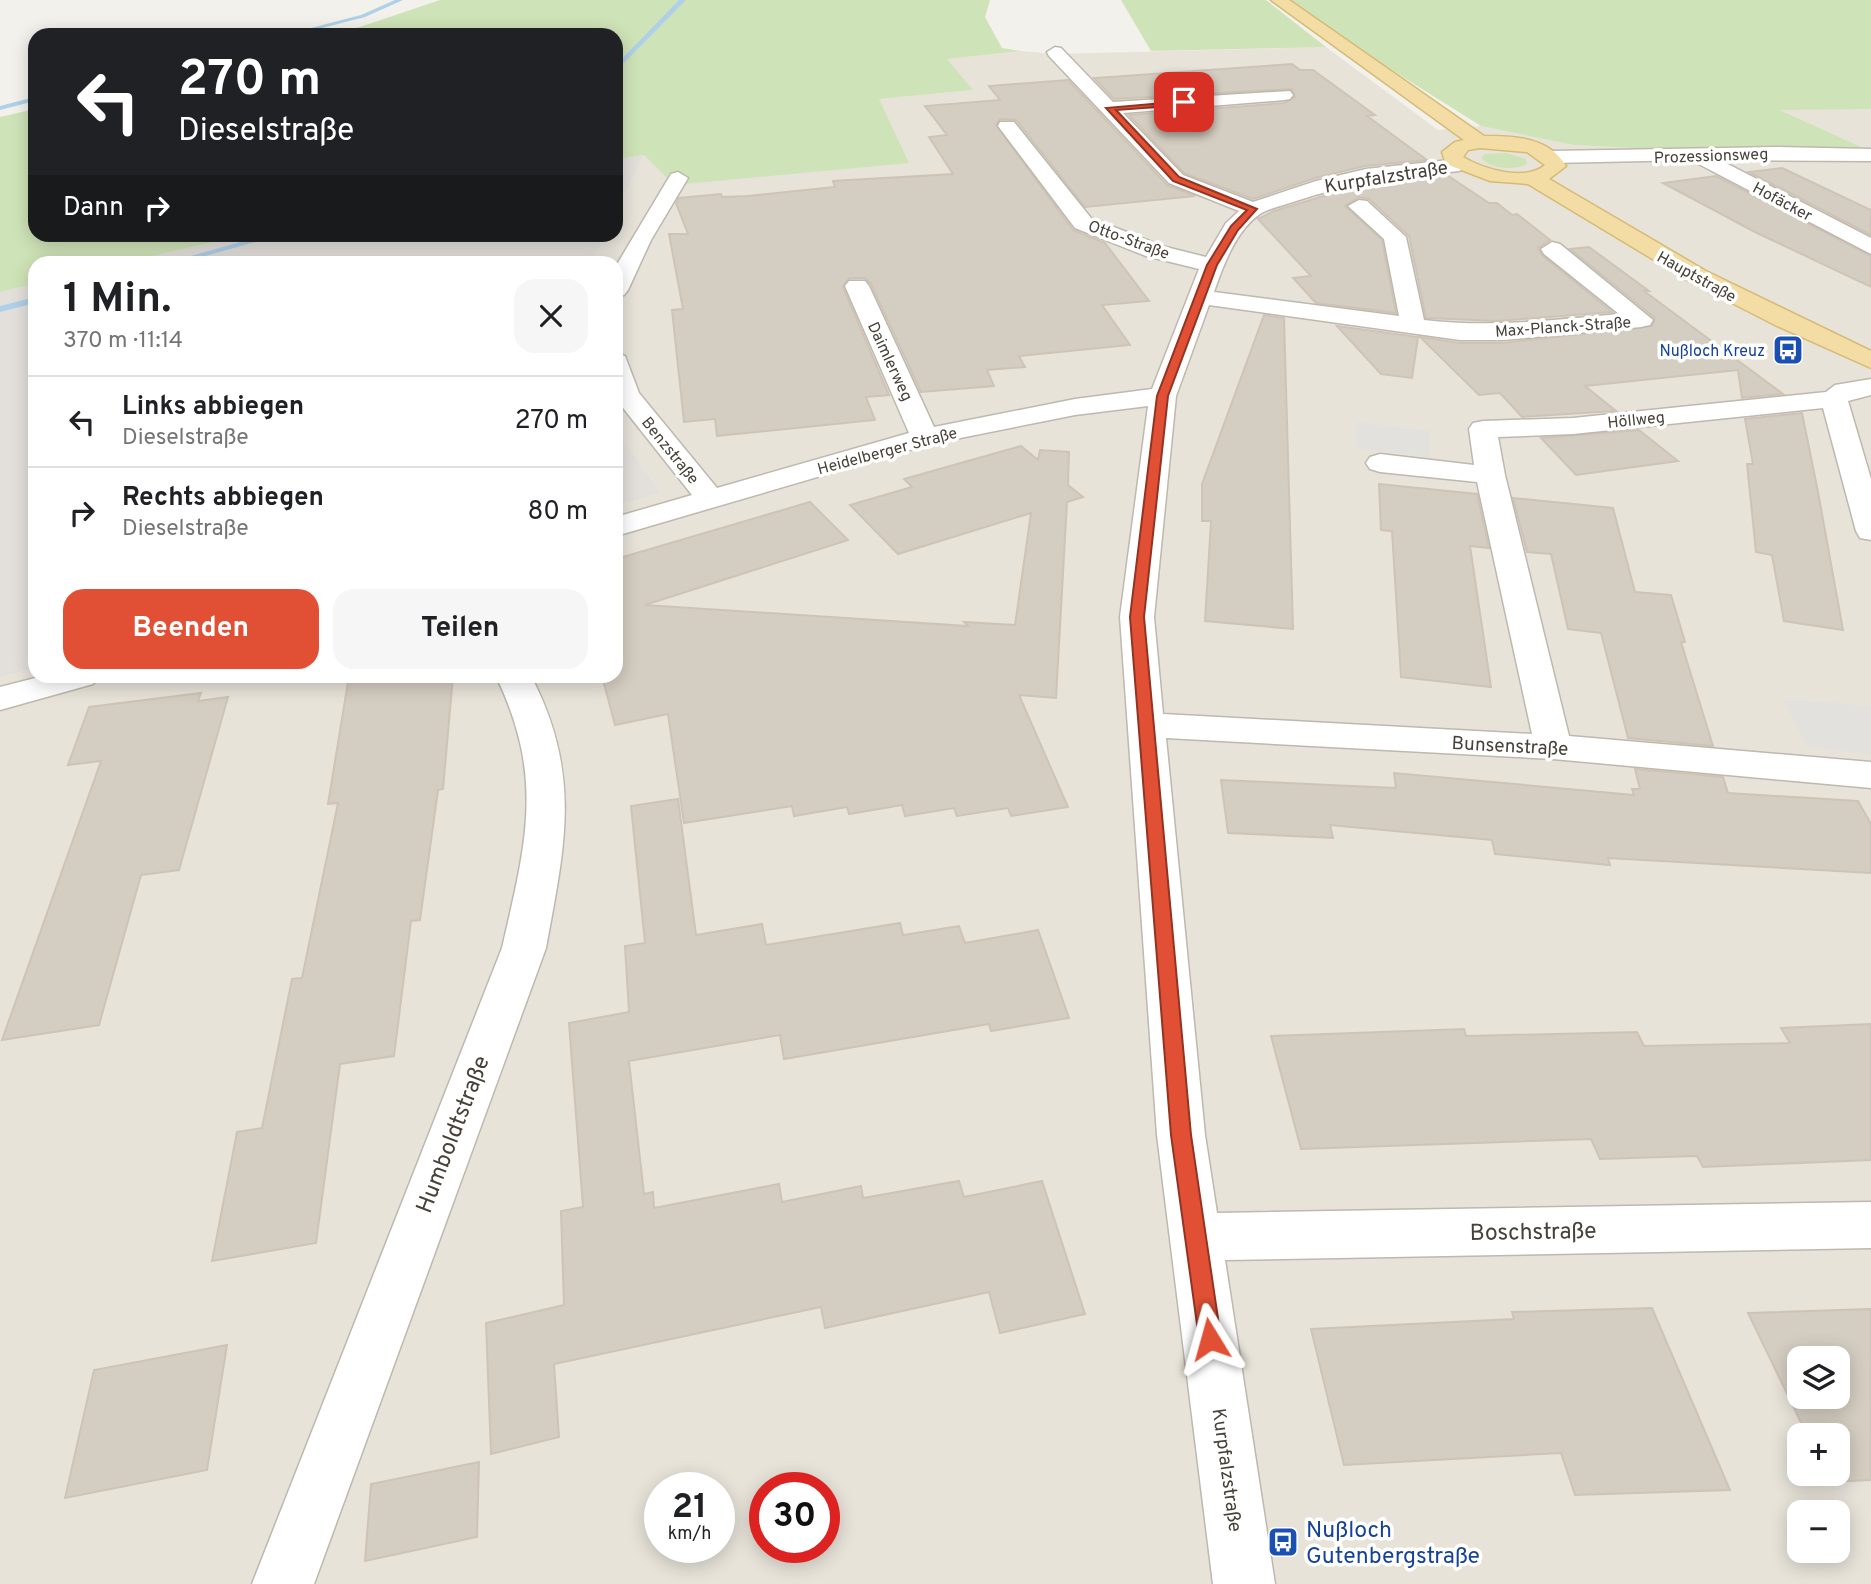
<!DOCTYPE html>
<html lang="de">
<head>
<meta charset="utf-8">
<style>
	:root { --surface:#fff; --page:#f6f6f6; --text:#202124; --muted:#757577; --line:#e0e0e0; --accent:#e15034 }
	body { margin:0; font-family:Overpass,sans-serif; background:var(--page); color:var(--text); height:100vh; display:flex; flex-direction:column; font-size:26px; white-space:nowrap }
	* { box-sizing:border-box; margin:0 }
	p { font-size:23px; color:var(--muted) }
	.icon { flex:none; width:38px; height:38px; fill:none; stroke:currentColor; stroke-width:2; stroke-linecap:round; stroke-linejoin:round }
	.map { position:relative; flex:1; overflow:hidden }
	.sheet { position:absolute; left:28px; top:256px; width:595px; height:427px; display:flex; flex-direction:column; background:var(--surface); border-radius:21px; box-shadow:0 4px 18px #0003 }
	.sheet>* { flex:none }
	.top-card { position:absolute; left:28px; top:28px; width:595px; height:214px; border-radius:21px; box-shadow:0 4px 18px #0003; background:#202124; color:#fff; overflow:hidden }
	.tools { position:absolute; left:1787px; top:1346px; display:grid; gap:14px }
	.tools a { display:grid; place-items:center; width:63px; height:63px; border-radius:14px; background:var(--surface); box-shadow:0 4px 18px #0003; font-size:35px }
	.speed { position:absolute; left:644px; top:1472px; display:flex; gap:14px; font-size:35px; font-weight:700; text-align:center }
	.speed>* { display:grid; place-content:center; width:91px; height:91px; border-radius:50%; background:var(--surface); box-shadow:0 4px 18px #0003; line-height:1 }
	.speed small { font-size:18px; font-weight:400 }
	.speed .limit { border:10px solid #d22; background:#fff; color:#111 }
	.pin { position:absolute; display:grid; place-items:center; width:60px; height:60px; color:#fff; margin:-30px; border-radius:14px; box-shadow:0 4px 10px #0006 }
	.me { position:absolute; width:77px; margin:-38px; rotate:352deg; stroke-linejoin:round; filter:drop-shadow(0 0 5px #0008) }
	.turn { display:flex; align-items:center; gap:24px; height:147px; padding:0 35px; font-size:32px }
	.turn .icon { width:91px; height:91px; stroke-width:2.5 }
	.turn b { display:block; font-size:49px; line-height:60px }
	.then { display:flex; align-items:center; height:66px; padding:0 35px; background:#0003; gap:14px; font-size:26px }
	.round { display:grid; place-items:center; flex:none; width:74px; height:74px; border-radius:21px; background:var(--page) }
	.overview { display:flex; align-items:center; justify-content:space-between; height:119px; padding:0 35px }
	h1 { font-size:42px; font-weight:700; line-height:52px }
	.cta { display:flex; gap:14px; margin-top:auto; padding:14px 35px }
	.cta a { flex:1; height:80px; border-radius:21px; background:var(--accent); color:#fff; font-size:28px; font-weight:700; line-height:80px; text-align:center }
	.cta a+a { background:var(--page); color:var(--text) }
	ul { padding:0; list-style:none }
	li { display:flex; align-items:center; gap:21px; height:91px; padding:0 35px; border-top:2px solid var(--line) }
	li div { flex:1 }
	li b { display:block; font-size:26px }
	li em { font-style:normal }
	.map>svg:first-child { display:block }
	.residential { fill:#e7e3d9; fill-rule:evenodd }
	.industrial { fill:#e3e0dc }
	.green { fill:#cfe3b8 }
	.parking { fill:#e3e1de }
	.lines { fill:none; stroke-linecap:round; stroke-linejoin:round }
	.stream { fill:#aed0e8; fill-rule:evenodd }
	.building { fill:#d4cdc1; stroke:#cec4b5; stroke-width:2; fill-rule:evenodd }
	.minor-casing { stroke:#beb8ae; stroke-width:3 }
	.major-casing { stroke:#d6bb76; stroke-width:3 }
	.minor { fill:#fff; fill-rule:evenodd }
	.major { fill:#f3dda4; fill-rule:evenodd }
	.route { fill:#e15034; stroke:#923422; stroke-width:2 }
	.labels { text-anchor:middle; stroke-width:7; stroke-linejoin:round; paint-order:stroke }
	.far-street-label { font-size:16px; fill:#474239; stroke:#fff }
	.far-transit-label { font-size:16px; fill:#164399; stroke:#fff; text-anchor:end }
	.street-label { font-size:19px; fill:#474239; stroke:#fff }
	.near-street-label { font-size:23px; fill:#474239; stroke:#fff }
	.near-transit-label { font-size:23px; fill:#164399; stroke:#fff; text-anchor:start }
</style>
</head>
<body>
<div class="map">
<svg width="1871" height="1584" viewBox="0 0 1871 1584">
	<rect width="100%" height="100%" fill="#f3f1eb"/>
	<!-- residential -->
	<path class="residential" d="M1326,47L1438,130L1481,126L1573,145L1651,149L1864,148L1778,109H1871V1584H0V678L35,668V676H616V506L661,493L616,429V262H592L605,235L616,234V212L644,155L908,163L878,99L972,90L946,59L1021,51L1053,54ZM1799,1358H1838V1396H1799ZM1799,1435H1838V1474H1799ZM660,1488H719V1547H660ZM765,1488H824V1547H765ZM1799,1512H1838V1550H1799Z"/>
	<!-- industrial -->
	<path class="industrial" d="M644,155L616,212V160Z
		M246,235V234L605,235L592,262H126Z
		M35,284V668L0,678V292Z
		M616,429L661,493L616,506Z"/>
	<!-- green -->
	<path class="green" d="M440,0H990L985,17L1002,48L1021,51L947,59L973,90L879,99L909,163L674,185L644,155L616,160V35H336Z
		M1121,0H1266L1326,47L1151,51Z
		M1288,0H1871V109L1780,110L1866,149H1651L1573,145L1481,126L1320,25Z
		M35,109V234L246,235L126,262H35V284L0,292V117Z
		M1506,153L1526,159L1527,164C1514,171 1491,169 1481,158L1485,154Z"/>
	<!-- parking -->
	<path class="parking" d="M1357,422L1429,431V457L1355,448Z
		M1783,699L1871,706V754L1807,747Z"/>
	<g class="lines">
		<!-- stream -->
		<path class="stream" d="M395,0H403L365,17L295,35H284L361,15Z
			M679,0H686L616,71V65Z
			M35,97V101L0,110V106Z
			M268,234H284L184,262H170Z
			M35,297V303L0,312V306Z"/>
	</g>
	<!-- building -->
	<path class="building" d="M1292,64L1300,70H1313L1375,115L1367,116L1427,160L1365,166L1315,178L1253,199L1184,173L1129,115L1284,103L1295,97L1292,89L1114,99L1094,78Z
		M1068,80L1167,185L1195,196L1085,207L1016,120L1000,119L996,125L1073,230L1105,243L1149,301L1102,305L1130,345L1019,356L1025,367L987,370L994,386L921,392L871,284L865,278H849L843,287L889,395L866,397L875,420L717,436L715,419L684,422L672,310L683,309L669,234H688L676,203L679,198L721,194L722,197L748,196L835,187L833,181L953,174L929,137L947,135L925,106L1000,100L989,86Z
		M1782,168L1871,210V235L1749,172Z
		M1447,175L1489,203H1497L1512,215L1517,214L1550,240L1538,248L1542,255L1612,312L1498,321L1426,318L1409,236L1369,199L1359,197L1345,206L1382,240L1396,313L1316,303L1293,278L1311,276L1258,219L1274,211L1337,192Z
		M1716,176L1871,256V287L1755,232L1663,183Z
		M1589,247L1649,291H1644L1783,394L1742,398L1738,370L1585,386L1616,411L1522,417L1500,393L1479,395L1420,337L1460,343H1502L1652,326L1655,318L1570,249Z
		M1264,315L1284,318L1293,629L1205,621L1211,521H1202V484Z
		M1337,326L1418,337L1412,378L1381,374Z
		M1802,413L1818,492L1843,630L1784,621L1772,555L1756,552L1747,464H1753L1745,419Z
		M1639,430L1678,461L1576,475L1541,438Z
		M1021,446L1038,460L1040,450L1069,452L1068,485L1083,497L1067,502L1056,698L1019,695L1068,807L1011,816L1008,808L957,816L954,808L905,816L902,805L849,814L847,807L794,816L792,806L684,823L668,714L615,725L602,676H616V559L810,502L848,540L645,605L968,626L964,622L1015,625L1031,513L898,554L850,505L912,487L904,479Z
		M1379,484L1477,494L1489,548L1470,546L1491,687L1401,677L1392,531L1381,530Z
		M1513,498L1613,508L1635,592L1671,595L1685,642H1681L1713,746L1628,738L1601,633L1568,629L1551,554L1527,552Z
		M349,676H453L443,789L438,790L420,920L411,921L394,1056L340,1064L316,1243L212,1261L237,1132L262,1128L292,979L302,978L338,803L328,804Z
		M201,693L198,701L228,697L179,870L141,875L99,1025L2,1040L101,761L68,765L89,707Z
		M1635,769L1723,777L1728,793L1858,801L1871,824V873L1608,858L1610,865L1495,854L1492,840L1330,825L1333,838L1228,833L1221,780L1396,788L1394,773L1634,795L1632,789H1640Z
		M678,799L696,935L762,924L766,945L900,923L903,935L959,926L965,943L1038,930L1069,1018L991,1031L989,1024L784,1059L780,1035L629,1061L644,1194L653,1192L654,1208L779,1184L782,1202L861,1186L863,1198L959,1181L964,1197L1042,1181L1085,1314L1000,1333L989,1292L825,1328L821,1307L554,1364L559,1437L491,1454L486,1323L564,1305L561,1211L583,1207L569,1023L629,1012L625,946L645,943L631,806Z
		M1871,1024V1160L1703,1167L1697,1156L1600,1159L1591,1139L1301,1149L1271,1036L1464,1029L1466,1036L1637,1032L1644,1046L1790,1043L1781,1028Z
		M1652,1308L1730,1490L1575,1495L1561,1453L1344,1465L1311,1329L1514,1319L1512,1312Z
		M1871,1309V1480L1830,1482L1826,1474H1838V1435H1807L1748,1313ZM1799,1358H1838V1396H1799Z
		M227,1345L207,1470L65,1498L94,1370Z
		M479,1462L477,1537L365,1561L371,1484Z"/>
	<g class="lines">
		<!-- minor casing -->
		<g class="minor-casing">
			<path id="minor" d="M1055,47L1061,48L1113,102L1290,91L1293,95L1290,99L1284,100L1123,113L1183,175L1253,202L1316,181L1366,169L1459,159L1469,165L1459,171C1403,177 1349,183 1296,201C1285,205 1270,208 1260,214C1236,230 1223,266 1214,292L1399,316L1384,239L1348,206L1359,200L1367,201L1406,237L1424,320C1490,328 1554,320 1619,314L1544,254L1541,249L1552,242L1560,244L1653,320L1650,325L1641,327L1502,340H1460L1209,305L1176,396L1154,617L1163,714L1532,734L1477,482L1380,472L1370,469L1366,463L1370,457L1380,454L1474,465L1469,429L1473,423L1483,421L1573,418L1826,392L1835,385L1871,379V395L1848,401L1871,479V540L1860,538L1856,531L1823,408L1573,434L1498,437L1505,475L1569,736L1871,762V788L1553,759L1166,738L1205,1135L1217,1213L1871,1202V1248L1225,1260L1275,1584H1213L1157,1135L1120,617L1148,406L1075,415L930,444L616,536V517L692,495L616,399V353L625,356L639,393L717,488L909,433L845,286L849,281H865L869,286L934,427L1075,399L1152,389L1199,269L1146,256L1075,228L998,126L1000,122H1014L1091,218L1162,246L1206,257L1226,223L1239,211L1169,183L1049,56L1047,52Z
				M1778,147L1871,149V161L1720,160L1871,238V254L1691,160L1552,163L1542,157L1552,151Z
				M678,172L688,178L651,240L628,290L624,295L616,297V266L671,174Z
				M43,676H99L93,684L0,710V687Z
				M496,676H531C582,774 565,845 546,948L314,1584H252L502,948C526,843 545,778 496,676Z"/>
		</g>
		<!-- major casing -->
		<g class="major-casing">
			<path id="major" d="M1271,0H1289L1484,136C1515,136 1549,137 1566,166L1549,179L1706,271L1871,351V368L1775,325L1689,281L1528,184L1490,181L1446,164L1442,152L1455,142L1464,140ZM1480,148L1527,152L1545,165C1525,182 1483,169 1463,157L1468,150Z"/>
		</g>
		<!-- minor -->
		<use href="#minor" class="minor"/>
		<!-- major -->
		<use href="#major" class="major"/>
	</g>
	<!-- route -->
	<path class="route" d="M1187,101L1184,105L1116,110L1179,177L1257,209L1238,230L1217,265L1168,396L1144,617L1191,1135L1221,1339L1218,1347L1210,1350L1202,1347L1199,1339L1171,1135L1130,617L1157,396L1207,265L1231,226L1247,210L1173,181L1106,108Z"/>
	<!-- icons -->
	<defs>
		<g id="bus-square" transform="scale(1.575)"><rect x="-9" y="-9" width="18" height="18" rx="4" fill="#1a4fb4" stroke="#fff"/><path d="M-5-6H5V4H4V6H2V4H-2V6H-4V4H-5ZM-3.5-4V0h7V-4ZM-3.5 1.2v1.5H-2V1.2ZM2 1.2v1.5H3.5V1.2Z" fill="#fff"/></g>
	</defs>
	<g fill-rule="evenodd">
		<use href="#bus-square" x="1788" y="350"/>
		<use href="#bus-square" x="1283" y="1542"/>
	</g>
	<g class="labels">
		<!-- far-street labels -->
		<g class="far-street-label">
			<text transform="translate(1711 155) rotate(-2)" y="6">Prozessionsweg</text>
			<text transform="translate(1783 201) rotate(28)" y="6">Hofäcker</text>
			<text transform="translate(1129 239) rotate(20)" y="6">Otto-Straße</text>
			<text transform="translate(1697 276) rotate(29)" y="6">Hauptstraße</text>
			<text transform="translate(1563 326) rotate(-4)" y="6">Max-Planck-Straße</text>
			<text transform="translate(891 361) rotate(65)" y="6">Daimlerweg</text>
			<text transform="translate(1636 419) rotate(-6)" y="6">Höllweg</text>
			<text transform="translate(671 450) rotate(51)" y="6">Benzstraße</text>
			<text transform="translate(887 450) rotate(-15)" y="6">Heidelberger Straße</text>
		</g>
		<!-- far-transit labels -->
		<g class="far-transit-label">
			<text x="1765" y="356">Nußloch Kreuz</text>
		</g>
		<!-- street labels -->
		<g class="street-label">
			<text transform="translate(1386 176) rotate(-9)" y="7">Kurpfalzstraße</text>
			<text transform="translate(1510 745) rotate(3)" y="7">Bunsenstraße</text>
			<text transform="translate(1228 1470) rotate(82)" y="7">Kurpfalzstraße</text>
		</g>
		<!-- near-street labels -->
		<g class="near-street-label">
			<text transform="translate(452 1134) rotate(-69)" y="8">Humboldtstraße</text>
			<text transform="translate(1533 1231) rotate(-1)" y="8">Boschstraße</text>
		</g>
		<!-- near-transit labels -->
		<g class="near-transit-label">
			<text x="1306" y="1537">Nußloch<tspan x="1306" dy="26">Gutenbergstraße</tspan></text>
		</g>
	</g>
</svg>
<div class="tools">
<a><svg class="icon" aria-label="layers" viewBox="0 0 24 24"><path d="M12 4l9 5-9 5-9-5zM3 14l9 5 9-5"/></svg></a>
<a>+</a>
<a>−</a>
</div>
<div class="speed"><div>21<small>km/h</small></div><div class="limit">30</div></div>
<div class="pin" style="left:1184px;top:102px;background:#d93025"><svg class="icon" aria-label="arrive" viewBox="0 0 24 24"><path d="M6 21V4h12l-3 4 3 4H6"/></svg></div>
<svg class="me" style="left:1210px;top:1339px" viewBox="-20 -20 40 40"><path d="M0-17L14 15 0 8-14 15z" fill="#e15034" stroke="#fff" stroke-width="4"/></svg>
<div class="top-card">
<div class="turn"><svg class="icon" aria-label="left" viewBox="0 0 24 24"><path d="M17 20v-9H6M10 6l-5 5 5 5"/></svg><div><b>270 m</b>Dieselstraße</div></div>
<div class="then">Dann<svg class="icon" aria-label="right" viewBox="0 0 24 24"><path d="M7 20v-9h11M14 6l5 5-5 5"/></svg></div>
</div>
<section class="sheet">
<div class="overview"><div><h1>1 Min.</h1><p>370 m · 11:14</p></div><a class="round"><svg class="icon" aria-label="close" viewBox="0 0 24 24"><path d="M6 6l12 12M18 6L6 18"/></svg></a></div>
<ul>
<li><svg class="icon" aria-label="left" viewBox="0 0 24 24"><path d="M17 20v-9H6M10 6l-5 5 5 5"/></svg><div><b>Links abbiegen</b><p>Dieselstraße</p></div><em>270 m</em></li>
<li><svg class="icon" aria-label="right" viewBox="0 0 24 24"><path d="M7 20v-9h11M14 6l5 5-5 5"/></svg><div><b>Rechts abbiegen</b><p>Dieselstraße</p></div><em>80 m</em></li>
</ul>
<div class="cta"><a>Beenden</a><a>Teilen</a></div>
</section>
</div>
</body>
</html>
